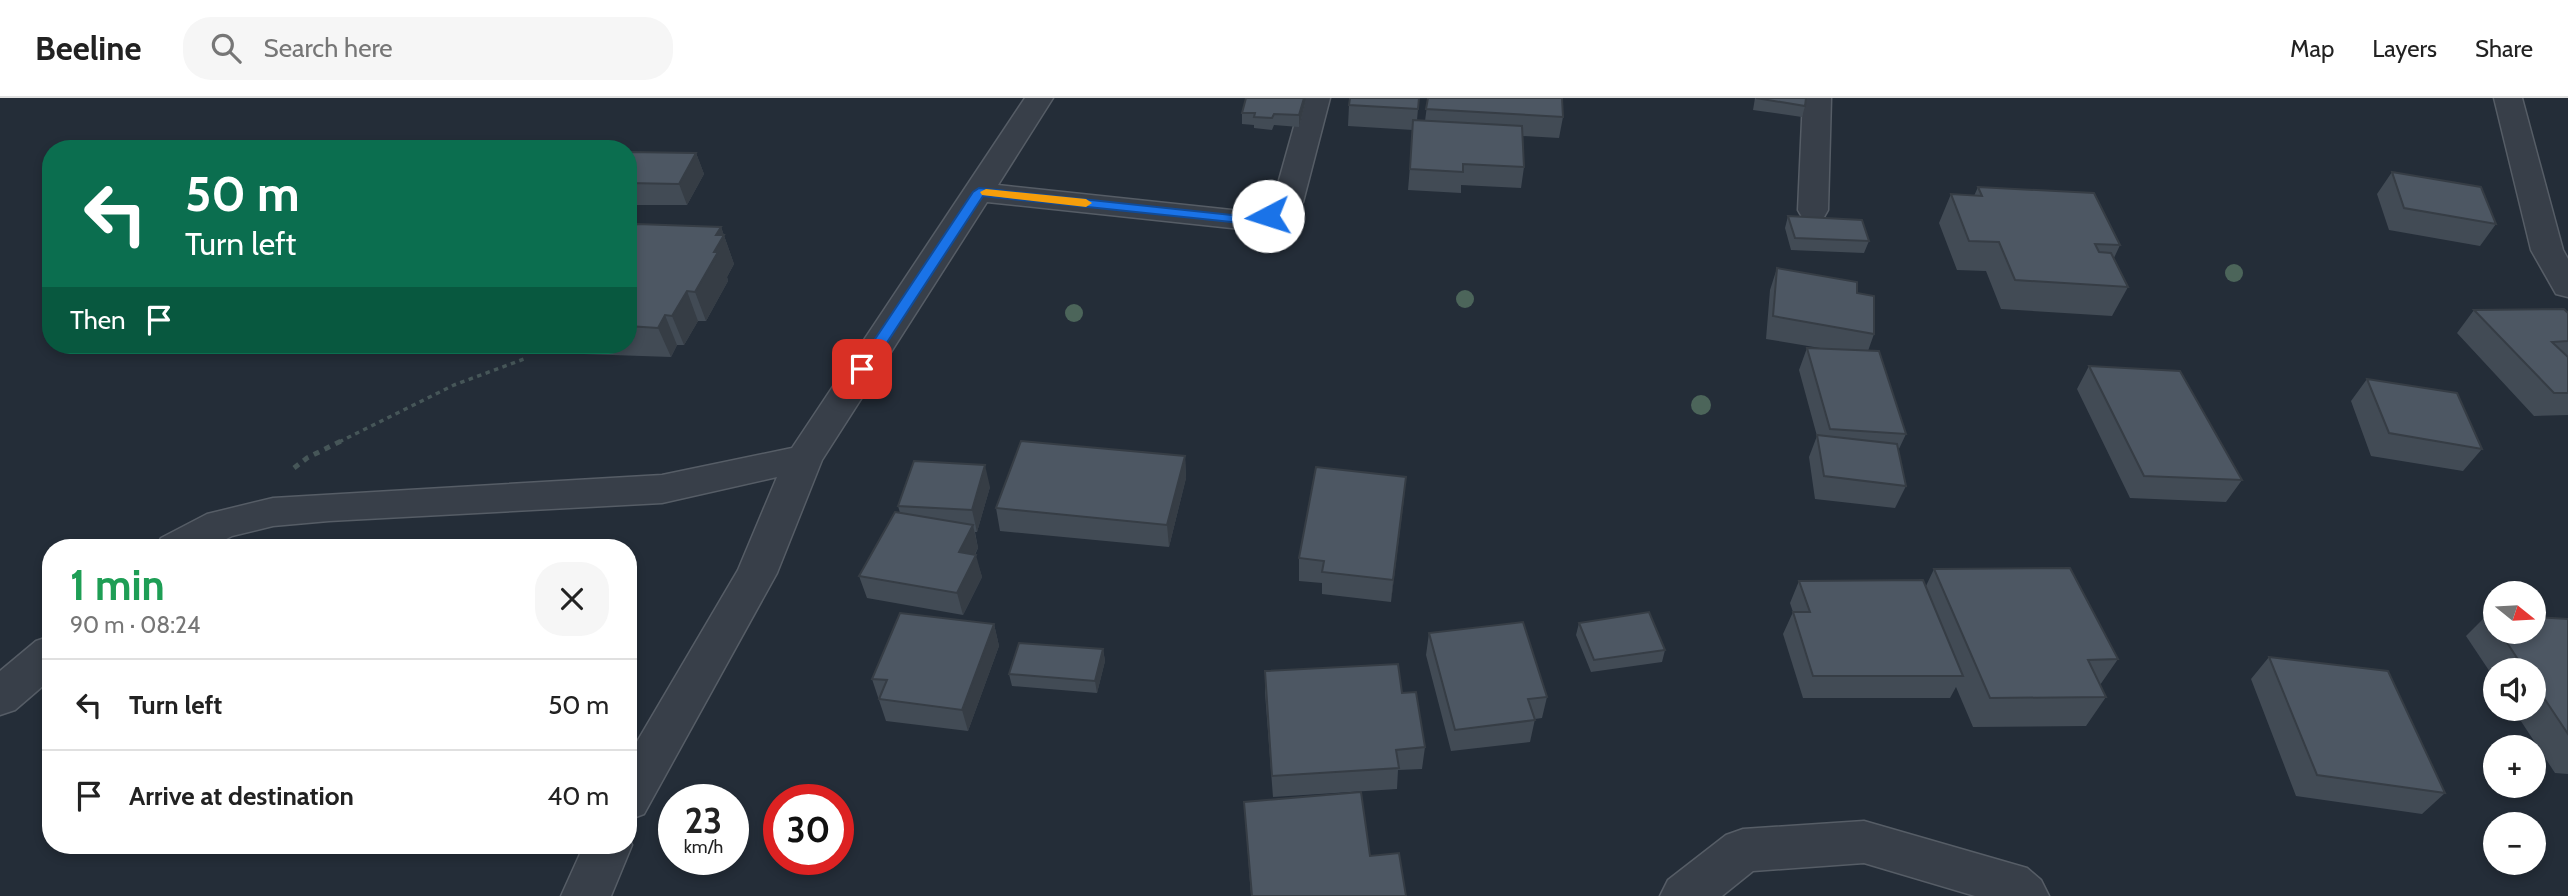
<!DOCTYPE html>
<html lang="en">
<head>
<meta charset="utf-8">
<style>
	:root { --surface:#fff; --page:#f6f6f6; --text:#222; --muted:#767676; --line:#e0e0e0 }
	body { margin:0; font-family:Cabin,sans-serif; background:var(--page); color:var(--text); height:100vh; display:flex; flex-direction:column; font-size:26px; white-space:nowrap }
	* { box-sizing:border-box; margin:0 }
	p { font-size:23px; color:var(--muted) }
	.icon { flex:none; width:38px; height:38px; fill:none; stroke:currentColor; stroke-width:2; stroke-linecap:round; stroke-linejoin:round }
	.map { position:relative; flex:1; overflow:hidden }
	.panel { position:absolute; left:42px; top:441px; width:595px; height:315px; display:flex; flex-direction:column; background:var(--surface); border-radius:28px; box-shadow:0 4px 10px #0003 }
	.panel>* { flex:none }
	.guide { position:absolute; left:42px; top:42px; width:595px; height:214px; border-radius:28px; box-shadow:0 4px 10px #0003; background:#0b6e4f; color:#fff; overflow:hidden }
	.needle { width:46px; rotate:108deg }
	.fabs { position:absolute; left:2483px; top:483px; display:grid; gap:14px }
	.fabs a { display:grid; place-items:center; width:63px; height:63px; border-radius:50%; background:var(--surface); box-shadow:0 4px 10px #0003; font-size:35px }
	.speed { position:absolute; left:658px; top:686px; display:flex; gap:14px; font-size:35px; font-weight:700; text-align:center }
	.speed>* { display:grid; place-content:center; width:91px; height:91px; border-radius:50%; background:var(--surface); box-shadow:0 4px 10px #0003; line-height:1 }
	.speed small { font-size:18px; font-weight:400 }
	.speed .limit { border:10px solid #d22; background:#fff; color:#111 }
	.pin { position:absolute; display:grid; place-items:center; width:60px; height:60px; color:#fff; margin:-30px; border-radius:14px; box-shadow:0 4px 10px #0006 }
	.me { position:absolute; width:77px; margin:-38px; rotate:265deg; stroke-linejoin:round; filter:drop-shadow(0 0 5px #0008) }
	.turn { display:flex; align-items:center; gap:24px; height:147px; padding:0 28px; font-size:32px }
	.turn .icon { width:91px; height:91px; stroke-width:2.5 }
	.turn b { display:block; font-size:49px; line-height:60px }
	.then { display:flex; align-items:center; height:66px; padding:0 28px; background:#0003; gap:14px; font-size:26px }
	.round { display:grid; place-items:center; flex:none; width:74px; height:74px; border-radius:28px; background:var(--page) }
	.summary { display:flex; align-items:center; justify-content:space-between; height:119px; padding:0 28px }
	h1 { font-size:42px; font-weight:800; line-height:52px; color:#1e9e55 }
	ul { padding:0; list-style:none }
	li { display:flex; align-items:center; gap:21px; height:91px; padding:0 28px; border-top:2px solid var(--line) }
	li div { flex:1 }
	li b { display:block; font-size:26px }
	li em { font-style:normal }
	header { display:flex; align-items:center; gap:42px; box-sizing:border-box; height:98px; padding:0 35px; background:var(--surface); border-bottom:2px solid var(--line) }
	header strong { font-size:33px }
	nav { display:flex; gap:38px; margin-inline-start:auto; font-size:24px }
	.search { width:490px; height:63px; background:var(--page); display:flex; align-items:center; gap:18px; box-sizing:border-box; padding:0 24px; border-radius:28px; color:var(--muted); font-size:26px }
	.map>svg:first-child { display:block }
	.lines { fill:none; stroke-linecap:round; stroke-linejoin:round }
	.street-casing { stroke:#565d66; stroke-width:3 }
	.path-far1 { stroke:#465658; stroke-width:3.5; stroke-dasharray:4.5 4.5; stroke-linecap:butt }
	.path { stroke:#465658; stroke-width:5; stroke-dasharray:6 6; stroke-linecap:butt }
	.street { fill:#383f49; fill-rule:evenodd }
	.tree { fill:#4c655a }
	.wall { fill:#424b55 }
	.shaded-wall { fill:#363d45 }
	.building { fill:#4d5763; stroke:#363d45; stroke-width:2 }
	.route { fill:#1a73e8; stroke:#114b97; stroke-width:2 }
	.slow { fill:#f59e0b }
</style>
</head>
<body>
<header>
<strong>Beeline</strong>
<div class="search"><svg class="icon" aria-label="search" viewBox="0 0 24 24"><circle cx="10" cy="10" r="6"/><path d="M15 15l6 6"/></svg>Search here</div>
<nav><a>Map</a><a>Layers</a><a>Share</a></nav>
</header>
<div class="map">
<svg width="2568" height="798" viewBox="0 0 2568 798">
	<rect width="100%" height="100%" fill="#242d38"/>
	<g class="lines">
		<!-- street casing -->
		<g class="street-casing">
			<path id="street" d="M1025,0H1053L998,87L1241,113L1258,110L1274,100L1302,0H1330L1303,104C1289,125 1264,128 1241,131L987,104L822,362L777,475L644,716L628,722V659L738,472L777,379L662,405L329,423L273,428L232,438L209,450H155L161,440L207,416L273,400L662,377L792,350Z
				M1803,0H1831L1828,112L1824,119L1813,121L1802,119L1798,112Z
				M2494,0H2522L2563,152L2568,161V199L2556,196L2531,152Z
				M51,538V581L15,612L0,617V573L36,543Z
				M1864,723L2027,770L2041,782L2049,798H1975L1864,765L1753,773L1722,798H1660L1668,782L1726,737L1743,731Z
				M628,739L632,747L611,798H561L584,747H628Z"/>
		</g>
		<!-- path-far1 -->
		<path class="path-far1" d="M339,344L454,287L524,261"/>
		<!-- path -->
		<path class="path" d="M294,370L307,360L343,342"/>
		<!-- street -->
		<use href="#street" class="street"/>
	</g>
	<!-- trees -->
	<g class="tree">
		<circle cx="2234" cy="175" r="9"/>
		<circle cx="1465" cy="201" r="9"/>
		<circle cx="1074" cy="215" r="9"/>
		<circle cx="1701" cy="307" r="10"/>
	</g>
	<!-- wall -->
	<path class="wall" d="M1419,0L1417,22L1425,23L1428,0L1563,19L1559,40L1523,38L1524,69L1521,90L1461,87V95L1408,92L1413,32L1348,28L1349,7Z
		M1755,0H1806L1805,8L1802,19L1753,12Z
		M1306,2L1299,29L1274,27L1272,32L1254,30V27L1242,26V15Z
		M628,54L696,55L704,76L687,107H628Z
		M2392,74L2496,126L2480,148L2389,132L2377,96Z
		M1978,89L2120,147L2114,160L2128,189L2112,218L2001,211L1986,173L1957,172L1939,125L1951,96L1974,98Z
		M1788,118L1869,143L1864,155L1791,152L1785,130Z
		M721,129L734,166L727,179L728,183L706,223H698L684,247H677L671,259L583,256L579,247H628V139Z
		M1777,170L1857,195L1874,236L1868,253L1906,336L1898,353L1906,388L1895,410L1815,401L1809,359L1817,338L1799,272L1807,250H1820L1766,241L1770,192Z
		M2474,212L2568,215V317L2534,318L2457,235Z
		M2089,268L2242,382L2226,404L2130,400L2077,291Z
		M2367,281L2482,351L2463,373L2371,358L2351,303Z
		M1185,358L1186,380L1169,449L1000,433L996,410Z
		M1406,379L1391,504L1322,496V485L1299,483V460Z
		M990,389L977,434H975L978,450L975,457L982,479L963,517L867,500L859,478L900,415L898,408Z
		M1934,471L2118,561L2100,587L2106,599L2086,628L1973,629L1956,589L1950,600H1803L1783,536L1793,514L1790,505L1799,483L1926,488Z
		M2488,516L2496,517V534H2534L2568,521V676L2555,675L2513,611H2534V572H2496V583L2466,538Z
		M1579,525L1665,552L1662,564L1591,574L1576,537Z
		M994,526L999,548L968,633L886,623L872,581Z
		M1429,535L1547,599L1542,620L1535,621L1530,644L1451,653L1426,557Z
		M1103,551L1105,563L1097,595L1012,588L1009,576Z
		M2269,559L2445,695L2422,716L2296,698L2251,581Z
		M1265,573L1402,595L1425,649L1422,671L1398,672L1397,691L1273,699L1265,595Z
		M1244,704L1370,758L1406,798H1251Z"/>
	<!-- shaded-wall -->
	<path class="shaded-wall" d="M1304,0H1306V2L1299,29V17Z
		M696,55L704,76L687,107L679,86Z
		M721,129L734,166L727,179L728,183L706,223L695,194L714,154L716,137Z
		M687,193L698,223L684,247L672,218Z
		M665,217L677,247L671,259L658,230Z
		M1185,358L1186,380L1169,449L1167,427Z
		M985,367L990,389L977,434L972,412Z
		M1406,379L1404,401L1391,504L1393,482Z
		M973,427L978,450L964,476L959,454Z
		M976,457L982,479L963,517L957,495Z
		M994,526L999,548L968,633L962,612Z
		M1103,551L1105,563L1097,595L1095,583Z"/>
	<!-- building -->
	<path class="building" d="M1246,0H1304L1299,17L1274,16L1272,20L1254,19L1255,15H1242Z
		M1350,0H1419L1418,11L1349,7Z
		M1428,0H1562L1563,19L1426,11Z
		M1756,0H1806L1805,8Z
		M1413,22L1522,28L1524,69L1463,66V74L1410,71Z
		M628,54L696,55L679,86L628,85Z
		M2392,74L2481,89L2496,126L2404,110Z
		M1978,89L2094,95L2120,147L2095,146L2099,154L2111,155L2128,189L2015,182L1999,144L1969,143L1951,96L1982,98Z
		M1788,118L1862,122L1869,143L1795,140Z
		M637,126L721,129L716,137H724L714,154H718L695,194L687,193L672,218L665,217L658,230L628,228V139Z
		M1777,170L1857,184V195L1874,198V236L1773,218Z
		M2564,211L2568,215V243L2552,244L2568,259V295H2554L2474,212Z
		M1807,250L1879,253L1906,336L1830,331Z
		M2089,268L2180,273L2242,382L2144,378Z
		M2367,281L2457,295L2482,351L2389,335Z
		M1817,337L1897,346L1906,388L1824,378Z
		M1021,343L1185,358L1167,427L996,410Z
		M914,363L985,367L972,412L898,408Z
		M1316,369L1406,379L1393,482L1322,474L1324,463L1299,460Z
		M895,414L973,427L959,454L976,457L957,495L859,478Z
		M2070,470L2118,561L2088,562L2106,599L1990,600L1934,471Z
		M1923,482L1963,578H1813L1793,514H1810L1799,483Z
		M1649,514L1665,552L1594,562L1579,525Z
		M900,515L994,526L962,612L879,601L887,582L872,581Z
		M2488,516L2496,517V528Z
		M2534,519L2568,521V636L2534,585V572H2525L2500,534H2534Z
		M1523,524L1547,599L1528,601L1535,622L1455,632L1429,535Z
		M1019,545L1103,551L1095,583L1009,576Z
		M2269,559L2388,573L2445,695L2317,677Z
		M1398,566L1402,595L1416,594L1425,649L1396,652L1399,670L1272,678L1265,573Z
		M1361,694L1370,758L1399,755L1406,798H1252L1244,704Z"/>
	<!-- route -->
	<path class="route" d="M979,90L1241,118L1268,114L1274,118L1268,121L1241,125L983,98L867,275H857L855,271L973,94Z"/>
	<!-- slow -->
	<path class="slow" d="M986,91L1086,101L1092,105L1086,109L982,97L980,94Z"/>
</svg>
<div class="fabs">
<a><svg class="needle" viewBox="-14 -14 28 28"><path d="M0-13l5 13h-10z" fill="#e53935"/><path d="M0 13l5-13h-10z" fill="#767676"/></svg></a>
<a><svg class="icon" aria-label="sound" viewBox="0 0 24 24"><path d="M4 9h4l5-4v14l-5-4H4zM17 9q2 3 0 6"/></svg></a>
<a>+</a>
<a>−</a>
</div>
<div class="speed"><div>23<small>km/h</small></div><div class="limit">30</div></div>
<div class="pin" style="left:862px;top:271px;background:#d93025"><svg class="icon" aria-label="arrive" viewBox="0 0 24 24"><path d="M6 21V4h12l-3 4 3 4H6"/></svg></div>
<svg class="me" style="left:1268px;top:118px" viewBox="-20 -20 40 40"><circle r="19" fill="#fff"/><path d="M0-13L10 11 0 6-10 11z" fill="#1a73e8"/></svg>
<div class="guide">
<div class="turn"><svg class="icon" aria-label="left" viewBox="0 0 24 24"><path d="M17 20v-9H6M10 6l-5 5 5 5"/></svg><div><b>50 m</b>Turn left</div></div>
<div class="then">Then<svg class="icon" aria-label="arrive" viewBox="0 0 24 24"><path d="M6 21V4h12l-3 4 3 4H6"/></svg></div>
</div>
<section class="panel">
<div class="summary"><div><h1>1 min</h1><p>90 m · 08:24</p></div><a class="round"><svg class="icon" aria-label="close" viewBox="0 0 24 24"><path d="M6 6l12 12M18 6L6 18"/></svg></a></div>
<ul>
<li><svg class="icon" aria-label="left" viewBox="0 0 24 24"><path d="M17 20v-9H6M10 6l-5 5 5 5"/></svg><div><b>Turn left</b></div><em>50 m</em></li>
<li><svg class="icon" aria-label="arrive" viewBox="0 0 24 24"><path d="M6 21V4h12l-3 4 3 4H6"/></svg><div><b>Arrive at destination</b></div><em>40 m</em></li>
</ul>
</section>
</div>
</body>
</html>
